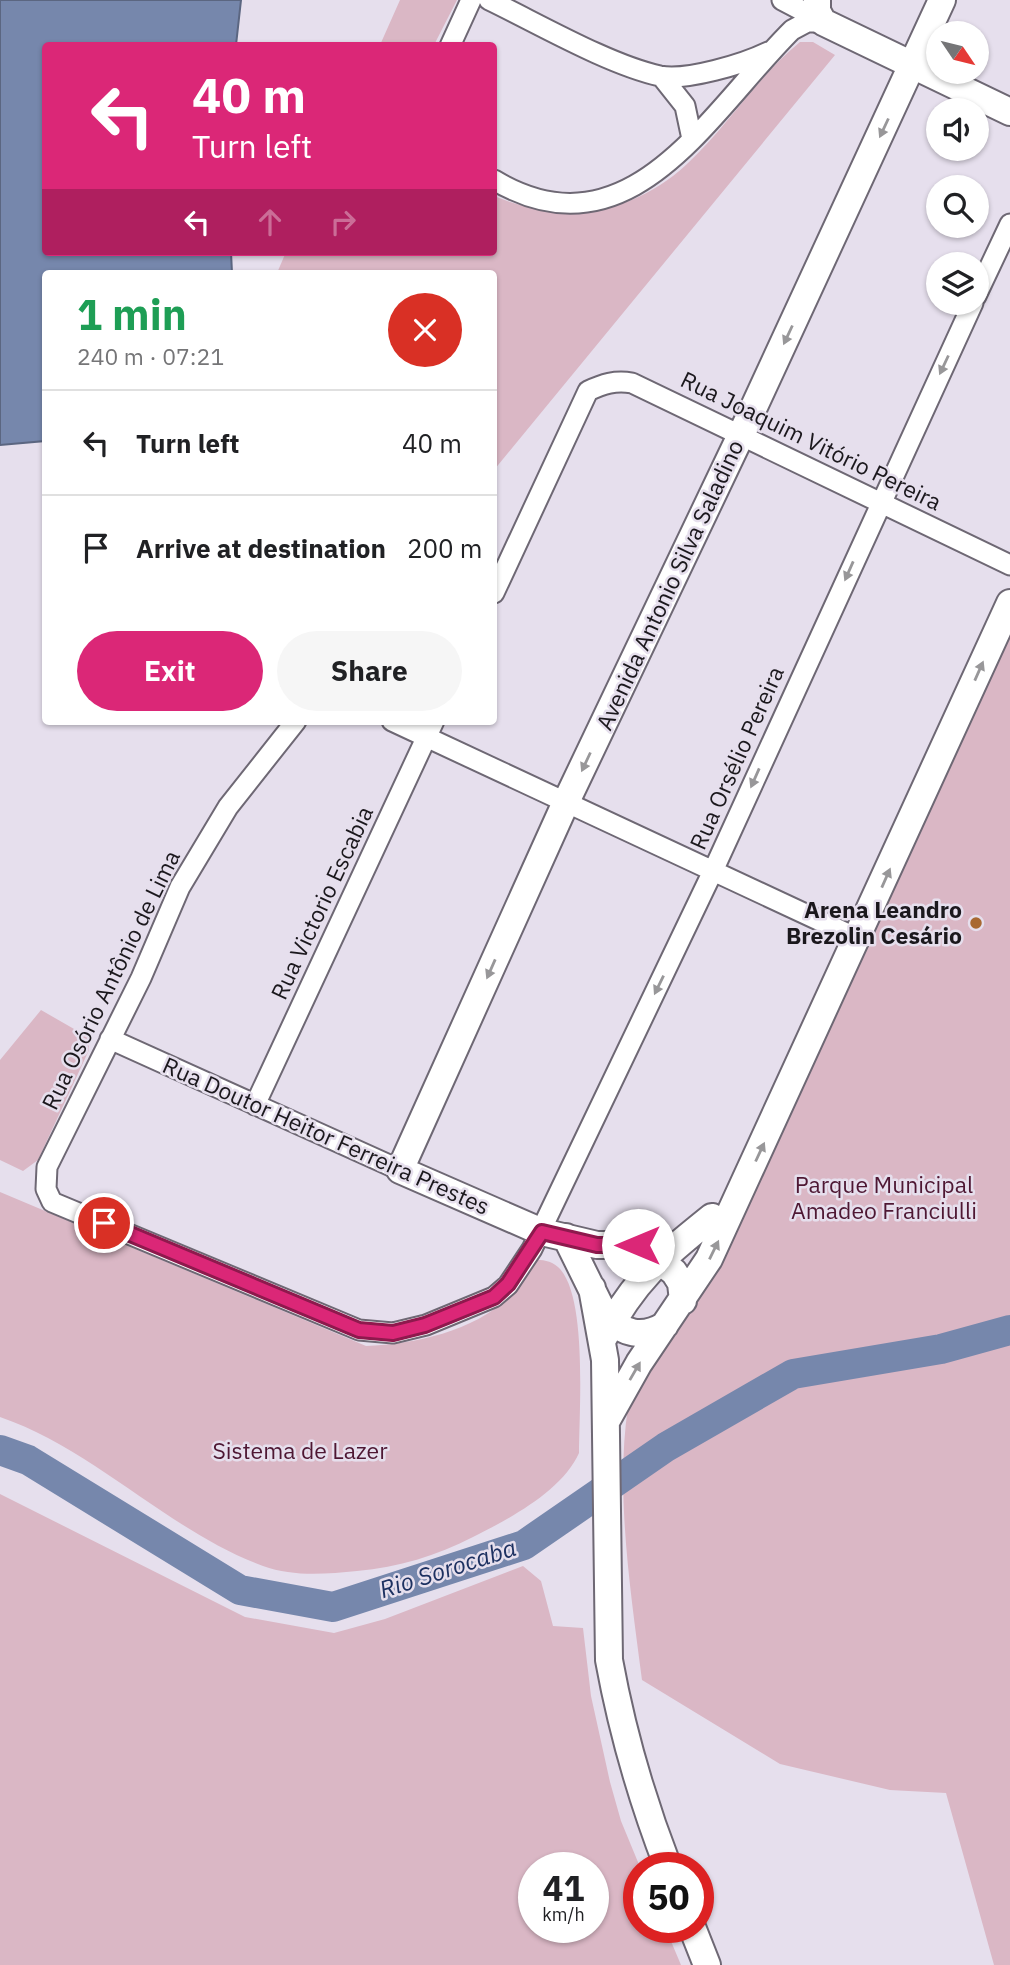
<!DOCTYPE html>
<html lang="en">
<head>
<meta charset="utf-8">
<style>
	:root { --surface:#fff; --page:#f6f6f6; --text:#202124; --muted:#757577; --line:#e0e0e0; --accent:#db2777 }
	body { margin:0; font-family:"IBM Plex Sans",sans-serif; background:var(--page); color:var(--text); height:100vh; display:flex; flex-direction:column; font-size:26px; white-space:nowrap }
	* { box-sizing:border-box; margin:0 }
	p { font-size:23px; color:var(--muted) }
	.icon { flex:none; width:38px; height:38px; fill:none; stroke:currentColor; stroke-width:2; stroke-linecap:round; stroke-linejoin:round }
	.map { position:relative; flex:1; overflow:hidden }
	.side { position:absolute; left:42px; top:270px; width:455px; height:455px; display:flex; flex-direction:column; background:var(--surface); border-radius:7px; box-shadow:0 2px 5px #0004 }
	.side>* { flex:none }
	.top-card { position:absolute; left:42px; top:42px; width:455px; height:214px; border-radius:7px; box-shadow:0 2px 5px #0004; background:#db2777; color:#fff; overflow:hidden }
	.needle { width:46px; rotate:125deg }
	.fabs { position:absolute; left:926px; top:21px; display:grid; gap:14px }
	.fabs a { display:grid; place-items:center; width:63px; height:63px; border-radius:50%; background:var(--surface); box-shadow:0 2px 5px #0004; font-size:35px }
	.speed { position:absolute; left:518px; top:1852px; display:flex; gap:14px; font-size:35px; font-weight:700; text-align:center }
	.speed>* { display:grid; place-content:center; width:91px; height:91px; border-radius:50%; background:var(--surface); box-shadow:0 2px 5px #0004; line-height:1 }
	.speed small { font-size:18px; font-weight:400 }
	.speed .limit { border:10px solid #d22; background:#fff; color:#111 }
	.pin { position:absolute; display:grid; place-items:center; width:60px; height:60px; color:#fff; margin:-30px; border:4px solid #fff; border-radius:50%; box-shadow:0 2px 7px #0007 }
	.me { position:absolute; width:77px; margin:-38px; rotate:270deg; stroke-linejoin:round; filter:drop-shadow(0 0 5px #0008) }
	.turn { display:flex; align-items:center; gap:24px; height:147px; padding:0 35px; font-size:32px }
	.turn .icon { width:91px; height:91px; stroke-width:2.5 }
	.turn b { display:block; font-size:49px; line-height:60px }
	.lanes { display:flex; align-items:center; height:66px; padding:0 35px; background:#0003; justify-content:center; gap:35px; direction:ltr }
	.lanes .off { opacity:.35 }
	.round { display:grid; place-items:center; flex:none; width:74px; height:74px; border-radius:37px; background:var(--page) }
	.overview { display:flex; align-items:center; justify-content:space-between; height:119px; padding:0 35px }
	h1 { font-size:42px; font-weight:700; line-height:52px; color:#1e9e55 }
	.cta { display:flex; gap:14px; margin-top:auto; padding:14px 35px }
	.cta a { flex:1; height:80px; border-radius:42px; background:var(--accent); color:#fff; font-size:28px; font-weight:700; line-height:80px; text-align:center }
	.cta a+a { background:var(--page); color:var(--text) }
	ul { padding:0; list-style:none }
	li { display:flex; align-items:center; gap:21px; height:105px; padding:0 35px; border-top:2px solid var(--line) }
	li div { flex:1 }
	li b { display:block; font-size:26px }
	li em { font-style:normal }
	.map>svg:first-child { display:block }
	.green { fill:#dab7c5; fill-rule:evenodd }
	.water { fill:#7687ac; stroke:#5b6681; stroke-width:2 }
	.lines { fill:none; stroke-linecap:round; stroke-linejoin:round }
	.river { stroke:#7687ac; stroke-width:30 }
	.street-casing { stroke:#6e6874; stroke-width:23 }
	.secondary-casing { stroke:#6e6874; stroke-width:30 }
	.street { stroke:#fff; stroke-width:19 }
	.secondary { stroke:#fff; stroke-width:26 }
	.oneway { fill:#989799 }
	.route-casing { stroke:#8e194d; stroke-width:18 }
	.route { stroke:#db2777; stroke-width:12 }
	.poi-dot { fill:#a86831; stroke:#e6dfed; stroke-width:2.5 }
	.labels { text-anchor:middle; stroke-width:5; stroke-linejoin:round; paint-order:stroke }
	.street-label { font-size:23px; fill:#1b181d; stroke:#e6dfed }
	.poi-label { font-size:23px; font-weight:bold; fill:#1b181d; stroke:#e6dfed; text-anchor:end }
	.park-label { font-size:23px; fill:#4e1733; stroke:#e6dfed }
	.water-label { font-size:24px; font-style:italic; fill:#1d3161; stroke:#e6dfed }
</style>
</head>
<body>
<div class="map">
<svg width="1010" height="1965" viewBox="0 0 1010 1965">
	<rect width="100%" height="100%" fill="#e6dfed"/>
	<!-- green -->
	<path class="green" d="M400,0H457L434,45H380Z
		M800,42H813L835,55L494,470V273H277L286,252H494V196C562,224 631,216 687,164C728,126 757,77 800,42Z
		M1010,623V1965H994L946,1793L890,1790L780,1764L642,1680C631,1594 615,1493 628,1407L719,1258Z
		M41,1010L88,1037L89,1050L38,1160L23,1171L0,1160V1060Z
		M0,1192L366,1346C418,1344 481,1330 517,1289C523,1281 528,1269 533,1260C543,1260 550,1260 558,1267C588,1294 579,1412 579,1453C562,1491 509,1519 473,1537C436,1556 399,1567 357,1571C326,1574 293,1577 263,1566C168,1531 96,1450 0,1417Z
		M0,1494L245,1617L334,1633L385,1619L523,1566L541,1581L553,1626L583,1628L591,1696L610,1782L621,1821L640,1867L639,1927H665L681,1965H0ZM593,1867V1927H534V1867Z"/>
	<!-- water -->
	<path class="water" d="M0,0H241L236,45L46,46V252H231L232,273H46L45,441L0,445Z"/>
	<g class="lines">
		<!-- river -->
		<path class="river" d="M0,1450L28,1460L240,1590L333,1607L524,1545L666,1447L793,1374L941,1349L1010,1330"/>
		<!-- street casing -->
		<g class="street-casing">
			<path id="street" d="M489,0C537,23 609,65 660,76C687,81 743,64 768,52
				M782,0L822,21
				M450,46L471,0
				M662,77L685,106L692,139
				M494,180C630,261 709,112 792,30L807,22H823
				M976,296L1010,224
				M494,593L588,391C603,384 615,380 632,383L1010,565
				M296,721L228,807L180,887L141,978L47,1167L46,1189L52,1202L359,1330L393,1333L426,1325L494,1297L508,1285L532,1249L713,871L973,303
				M392,721L859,939
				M110,1039L400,1170
				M255,1105L434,721"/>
		</g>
		<!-- secondary casing -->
		<g class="secondary-casing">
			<path id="secondary" d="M817,0V11L823,22L1010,112
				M566,1237L605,1316C624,1334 642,1339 665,1325
				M592,1288L605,1360L609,1660C622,1731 642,1800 668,1867
				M683,1301L681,1283L674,1272L638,1245H597L542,1232L400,1170L566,802L741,435L942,0
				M603,1339C634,1280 661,1258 712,1217
				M607,1420L639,1363L709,1259L1010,603
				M692,1927L707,1965"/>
		</g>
		<!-- street -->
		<use href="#street" class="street"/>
		<!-- secondary -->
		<use href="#secondary" class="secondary"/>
	</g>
	<!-- one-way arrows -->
	<defs><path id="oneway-solid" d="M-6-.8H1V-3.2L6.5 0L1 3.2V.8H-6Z" transform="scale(1.75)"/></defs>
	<g class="oneway">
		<use href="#oneway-solid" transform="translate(884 128) rotate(115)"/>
		<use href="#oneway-solid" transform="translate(788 335) rotate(115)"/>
		<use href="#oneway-solid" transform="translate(944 365) rotate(115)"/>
		<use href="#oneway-solid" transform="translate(849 571) rotate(114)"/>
		<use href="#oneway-solid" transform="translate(979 671) rotate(-66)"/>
		<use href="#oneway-solid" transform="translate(586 762) rotate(115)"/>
		<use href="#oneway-solid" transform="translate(755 778) rotate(114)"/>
		<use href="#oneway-solid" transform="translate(886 878) rotate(-66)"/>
		<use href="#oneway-solid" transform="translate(491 969) rotate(114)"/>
		<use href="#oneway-solid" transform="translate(659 985) rotate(116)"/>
		<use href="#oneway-solid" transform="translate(760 1152) rotate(-65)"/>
		<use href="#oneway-solid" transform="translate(714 1250) rotate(-64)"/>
		<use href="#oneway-solid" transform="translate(635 1371) rotate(-60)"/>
	</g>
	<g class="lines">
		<!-- route casing -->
		<g class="route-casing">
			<path id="route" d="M104,1223L359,1330L393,1333L425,1325L494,1297L508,1284L542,1232L597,1245H638"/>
		</g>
		<!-- route -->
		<use href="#route" class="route"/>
	</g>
	<!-- markers -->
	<circle class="poi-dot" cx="976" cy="923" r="7"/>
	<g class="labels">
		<!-- street labels -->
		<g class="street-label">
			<text transform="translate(811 441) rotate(26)" y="8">Rua Joaquim Vitório Pereira</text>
			<text transform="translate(670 585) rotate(-65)" y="8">Avenida Antonio Silva Saladino</text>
			<text transform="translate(737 758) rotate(-66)" y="8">Rua Orsélio Pereira</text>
			<text transform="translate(322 903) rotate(-65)" y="8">Rua Victorio Escabia</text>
			<text transform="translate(111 980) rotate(-64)" y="8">Rua Osório Antônio de Lima</text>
			<text transform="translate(326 1136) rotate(24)" y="8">Rua Doutor Heitor Ferreira Prestes</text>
		</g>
		<!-- poi labels -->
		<g class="poi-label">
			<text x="962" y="918">Arena Leandro<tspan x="962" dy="26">Brezolin Cesário</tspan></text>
		</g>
		<!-- park labels -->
		<g class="park-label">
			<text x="884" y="1193">Parque Municipal<tspan x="884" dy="26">Amadeo Franciulli</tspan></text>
			<text x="300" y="1459">Sistema de Lazer</text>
		</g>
		<!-- water labels -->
		<g class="water-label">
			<text transform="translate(448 1569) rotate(-18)" y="8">Rio Sorocaba</text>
		</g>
	</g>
</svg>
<div class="fabs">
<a><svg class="needle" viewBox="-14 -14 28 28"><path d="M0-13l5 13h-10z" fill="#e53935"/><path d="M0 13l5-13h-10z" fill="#757577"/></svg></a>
<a><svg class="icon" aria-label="sound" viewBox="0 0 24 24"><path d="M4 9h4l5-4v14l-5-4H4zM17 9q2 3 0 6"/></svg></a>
<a><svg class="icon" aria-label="search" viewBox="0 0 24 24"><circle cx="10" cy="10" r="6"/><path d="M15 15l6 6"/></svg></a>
<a><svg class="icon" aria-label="layers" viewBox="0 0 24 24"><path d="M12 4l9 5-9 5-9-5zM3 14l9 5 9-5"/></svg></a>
</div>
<div class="speed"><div>41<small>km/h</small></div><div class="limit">50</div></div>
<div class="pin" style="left:104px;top:1223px;background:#d93025"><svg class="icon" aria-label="arrive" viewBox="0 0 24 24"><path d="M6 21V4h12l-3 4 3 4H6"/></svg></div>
<svg class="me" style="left:638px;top:1245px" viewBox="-20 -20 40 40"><circle r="19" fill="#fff"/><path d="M0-13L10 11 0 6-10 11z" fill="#db2777"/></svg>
<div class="top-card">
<div class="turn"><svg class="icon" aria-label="left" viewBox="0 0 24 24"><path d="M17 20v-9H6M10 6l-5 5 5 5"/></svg><div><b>40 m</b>Turn left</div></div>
<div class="lanes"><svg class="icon" aria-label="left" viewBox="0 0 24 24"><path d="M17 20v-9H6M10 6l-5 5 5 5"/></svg><svg class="icon off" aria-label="ahead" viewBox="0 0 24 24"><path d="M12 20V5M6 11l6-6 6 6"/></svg><svg class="icon off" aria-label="right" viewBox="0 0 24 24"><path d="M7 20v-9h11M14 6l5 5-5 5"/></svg></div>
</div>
<section class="side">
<div class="overview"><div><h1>1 min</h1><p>240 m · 07:21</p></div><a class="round" style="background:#d93025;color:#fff"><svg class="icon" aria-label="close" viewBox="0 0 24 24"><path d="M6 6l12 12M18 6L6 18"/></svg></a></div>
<ul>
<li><svg class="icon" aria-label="left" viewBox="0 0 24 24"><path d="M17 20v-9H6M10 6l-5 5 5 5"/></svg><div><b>Turn left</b></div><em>40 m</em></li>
<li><svg class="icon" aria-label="arrive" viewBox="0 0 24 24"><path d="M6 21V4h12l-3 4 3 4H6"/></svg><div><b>Arrive at destination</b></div><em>200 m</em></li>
</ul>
<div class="cta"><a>Exit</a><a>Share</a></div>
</section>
</div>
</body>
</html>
